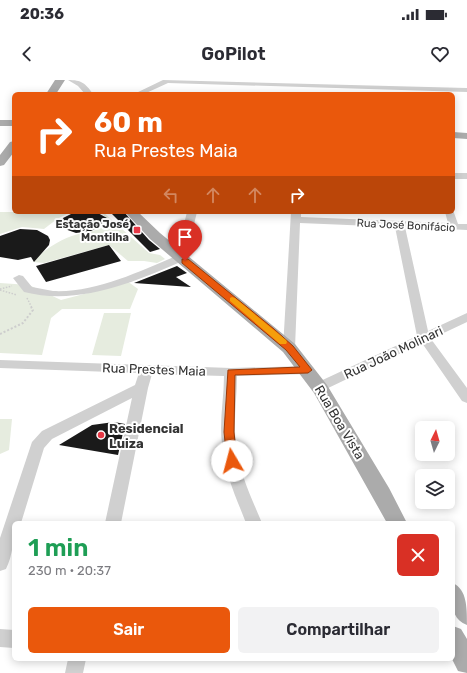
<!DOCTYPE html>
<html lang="pt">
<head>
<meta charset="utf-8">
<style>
	:root { --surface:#fff; --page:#f2f2f3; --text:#2b2b33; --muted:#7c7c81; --accent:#ea580c }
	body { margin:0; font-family:Rubik,sans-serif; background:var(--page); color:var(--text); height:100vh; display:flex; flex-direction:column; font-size:15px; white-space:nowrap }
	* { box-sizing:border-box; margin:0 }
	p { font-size:13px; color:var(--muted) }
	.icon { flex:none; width:22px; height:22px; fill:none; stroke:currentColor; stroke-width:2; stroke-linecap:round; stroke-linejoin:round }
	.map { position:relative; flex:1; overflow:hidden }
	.details { position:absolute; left:12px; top:441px; width:443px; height:140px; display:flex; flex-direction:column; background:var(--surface); border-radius:6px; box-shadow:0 2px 10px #0003 }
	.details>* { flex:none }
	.guide { position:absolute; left:12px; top:12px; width:443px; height:122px; border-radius:6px; box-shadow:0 2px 10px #0003; background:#ea580c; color:#fff; overflow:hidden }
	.needle { width:26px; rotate:5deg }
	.fabs { position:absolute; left:415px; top:341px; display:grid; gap:8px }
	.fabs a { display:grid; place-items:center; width:40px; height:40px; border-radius:6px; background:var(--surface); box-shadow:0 2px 10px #0003; font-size:20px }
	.pin { position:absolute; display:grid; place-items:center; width:34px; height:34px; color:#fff; margin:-41px -17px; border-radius:50% 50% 50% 0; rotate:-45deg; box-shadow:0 0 4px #0007 }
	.pin .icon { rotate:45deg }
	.me { position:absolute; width:44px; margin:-22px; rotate:352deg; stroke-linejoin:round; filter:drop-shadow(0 0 3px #0008) }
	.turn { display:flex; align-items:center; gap:14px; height:84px; padding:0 16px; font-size:18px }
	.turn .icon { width:52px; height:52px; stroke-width:2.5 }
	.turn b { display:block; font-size:28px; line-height:34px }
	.lanes { display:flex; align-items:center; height:38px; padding:0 16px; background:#0003; justify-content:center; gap:20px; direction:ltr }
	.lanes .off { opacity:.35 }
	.round { display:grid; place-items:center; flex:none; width:42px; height:42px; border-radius:6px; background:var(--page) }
	.headline { display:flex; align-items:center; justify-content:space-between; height:68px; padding:0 16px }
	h1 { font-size:24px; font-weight:600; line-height:30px; color:#1e9e55 }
	.cta { display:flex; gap:8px; margin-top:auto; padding:8px 16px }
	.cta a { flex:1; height:46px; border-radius:6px; background:var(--accent); color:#fff; font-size:16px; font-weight:600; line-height:46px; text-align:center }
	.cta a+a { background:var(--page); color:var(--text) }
	.status { display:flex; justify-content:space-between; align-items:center; height:28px; padding:0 20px; background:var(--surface); direction:ltr }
	.status svg { height:11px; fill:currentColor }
	header { display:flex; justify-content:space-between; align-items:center; height:52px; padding:0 16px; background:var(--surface); font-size:18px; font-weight:600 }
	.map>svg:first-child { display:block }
	.green { fill:#e6ecdf }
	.building { fill:#1a1a1a }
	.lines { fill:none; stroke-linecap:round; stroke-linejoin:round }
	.path-far1 { stroke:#cdcdcd; stroke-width:1.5; stroke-dasharray:1.5 1.5; stroke-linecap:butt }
	.path { stroke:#cdcdcd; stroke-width:2; stroke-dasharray:2 2; stroke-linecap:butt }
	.minor { fill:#d0d0d0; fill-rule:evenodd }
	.major { fill:#ababab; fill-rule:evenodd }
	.route { fill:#ea580c; stroke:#983908 }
	.slow { fill:#f59e0b }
	.poi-dot { fill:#e63946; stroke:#fff; stroke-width:1.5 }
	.labels { text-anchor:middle; stroke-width:4; stroke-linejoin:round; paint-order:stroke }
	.far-poi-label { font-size:11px; font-weight:bold; fill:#333; stroke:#fff; text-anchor:end }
	.far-street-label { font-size:11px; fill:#333; stroke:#fff }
	.street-label { font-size:13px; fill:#333; stroke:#fff }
	.poi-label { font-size:13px; font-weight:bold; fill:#333; stroke:#fff; text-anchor:start }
</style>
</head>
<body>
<div class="status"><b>20:36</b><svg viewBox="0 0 49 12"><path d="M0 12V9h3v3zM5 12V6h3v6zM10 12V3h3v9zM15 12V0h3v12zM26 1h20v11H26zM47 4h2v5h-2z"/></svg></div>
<header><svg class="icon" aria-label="back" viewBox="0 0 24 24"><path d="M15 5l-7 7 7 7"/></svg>GoPilot<svg class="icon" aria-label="heart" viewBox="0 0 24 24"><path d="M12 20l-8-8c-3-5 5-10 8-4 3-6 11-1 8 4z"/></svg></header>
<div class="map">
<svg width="467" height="593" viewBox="0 0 467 593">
	<rect width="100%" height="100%" fill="#fff"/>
	<!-- green -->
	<path class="green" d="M0,132H71L57,139L44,149L22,147L0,154Z
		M99,132H103L149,173L160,175L165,179L157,183L144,181H128L109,165L44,183L33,182C40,172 63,158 75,155C89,151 95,153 106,143L104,135Z
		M123,198L138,209L130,229H62L51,238L42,275L0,273V203L29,205L61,220L103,209Z
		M104,233H131L121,276L92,275Z
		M0,339H12L9,370L0,374Z"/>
	<!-- building -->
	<path class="building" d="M75,132H96L107,138L101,146L91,151L76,153L62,148L61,142L63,138Z
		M110,132H124L149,160L160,169L150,172Z
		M20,149L37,150L48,156L50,160L49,165L34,182L31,177L18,180L0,177V156Z
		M109,165L121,181L46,202L36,186Z
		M177,186L187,193L176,197L191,207L134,203Z
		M114,342L125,344L118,375L59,365L92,345Z"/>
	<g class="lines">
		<!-- path-far1 -->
		<path class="path-far1" d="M0,209L12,206
			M0,210L17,215
			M27,218L32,228"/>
		<!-- path -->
		<path class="path" d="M0,254L23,243L33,230L31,227"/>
		<!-- minor -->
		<path class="minor" d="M68,0C82,0 85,3 93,14H85L78,6Z
			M163,0L467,8V12L168,3L144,14H134Z
			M453,93H467V99H453Z
			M453,130L458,144H467V150L405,147L428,251L467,233V242L431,259L467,308V323L462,321L422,263L324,310L319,312L314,310L312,307L314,304L417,256L395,147L300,143L295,268L293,271H285L283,268L291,132H301V137L448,143L445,132H453Z
			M187,132H197L185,180C135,202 79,226 24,212L13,198L19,195L23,196L32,207C39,208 46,210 53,211C95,213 138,192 176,176Z
			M0,280L231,288L308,286L313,287L314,290L313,293L308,294L237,296C237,319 233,342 236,364C239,392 251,417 262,443H246C236,417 224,392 222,364C219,341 224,319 224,296L152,294L148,308L121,443H105L132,318L52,359L44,368L21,443H14C14,460 13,474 6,489L0,491V458L32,362L42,351L135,305L139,293L0,288Z
			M0,549L14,550V568L0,567Z
			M68,579H86L83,593H65Z"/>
		<!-- major -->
		<path class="major" d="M55,0H65L56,14H46Z
			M0,40H14V46H0Z
			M453,52L467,53V59L453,58Z
			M14,61V72L4,85L0,86V75L10,62Z
			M125,132H138L160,153L295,264L327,305L389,408L407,443H387L314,313L283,272L150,159Z
			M453,503C467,510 467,527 467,545C448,537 453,520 453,503Z
			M453,546L461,549L467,559V593L458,591L452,579Z"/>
	</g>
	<!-- route -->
	<path class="route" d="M182,179H188L274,249L293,266L312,290L308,293L235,295L234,352L237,381L236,384H228L227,381L224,352L228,290L300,287L286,270L182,183Z"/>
	<!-- slow -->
	<path class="slow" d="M232,217L235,218L286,260L287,262L286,264H280L230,221V218Z"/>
	<!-- markers -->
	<g class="poi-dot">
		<rect x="133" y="146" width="8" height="8" rx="2"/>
		<circle cx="101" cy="355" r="4"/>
	</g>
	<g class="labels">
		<!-- far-poi labels -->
		<g class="far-poi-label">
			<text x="129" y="148">Estação José<tspan x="129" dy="13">Montilha</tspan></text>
		</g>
		<!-- far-street labels -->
		<g class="far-street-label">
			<text transform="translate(406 145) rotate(3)" y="4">Rua José Bonifácio</text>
		</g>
		<!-- street labels -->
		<g class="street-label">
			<text transform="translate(393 272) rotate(-25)" y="5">Rua João Molinari</text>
			<text transform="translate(154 289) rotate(2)" y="5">Rua Prestes Maia</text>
			<text transform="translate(340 342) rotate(59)" y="5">Rua Boa Vista</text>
		</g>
		<!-- poi labels -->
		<g class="poi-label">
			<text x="109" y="353">Residencial<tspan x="109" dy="15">Luiza</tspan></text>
		</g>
	</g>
</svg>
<div class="fabs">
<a><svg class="needle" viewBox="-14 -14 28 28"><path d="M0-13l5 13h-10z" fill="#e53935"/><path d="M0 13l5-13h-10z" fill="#7c7c81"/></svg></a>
<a><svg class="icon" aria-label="layers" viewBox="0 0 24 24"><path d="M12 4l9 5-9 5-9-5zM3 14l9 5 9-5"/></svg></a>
</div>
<div class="pin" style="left:185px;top:181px;background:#d93025"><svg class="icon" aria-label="arrive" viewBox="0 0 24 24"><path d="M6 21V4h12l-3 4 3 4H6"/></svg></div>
<svg class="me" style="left:232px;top:381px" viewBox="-20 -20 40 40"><circle r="19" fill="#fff"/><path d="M0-13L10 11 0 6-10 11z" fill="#ea580c"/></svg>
<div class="guide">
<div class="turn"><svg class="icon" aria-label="right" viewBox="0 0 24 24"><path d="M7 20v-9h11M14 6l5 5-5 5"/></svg><div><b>60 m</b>Rua Prestes Maia</div></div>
<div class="lanes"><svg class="icon off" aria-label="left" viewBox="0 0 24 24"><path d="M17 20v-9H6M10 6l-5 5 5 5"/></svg><svg class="icon off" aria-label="ahead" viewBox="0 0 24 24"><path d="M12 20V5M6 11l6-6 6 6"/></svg><svg class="icon off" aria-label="ahead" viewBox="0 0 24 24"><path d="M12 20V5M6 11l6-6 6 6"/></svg><svg class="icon" aria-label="right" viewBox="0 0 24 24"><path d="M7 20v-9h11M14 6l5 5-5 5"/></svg></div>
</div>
<section class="details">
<div class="headline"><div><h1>1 min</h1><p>230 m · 20:37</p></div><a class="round" style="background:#d93025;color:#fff"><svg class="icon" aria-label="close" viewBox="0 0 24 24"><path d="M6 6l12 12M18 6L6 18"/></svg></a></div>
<div class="cta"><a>Sair</a><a>Compartilhar</a></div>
</section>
</div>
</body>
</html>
